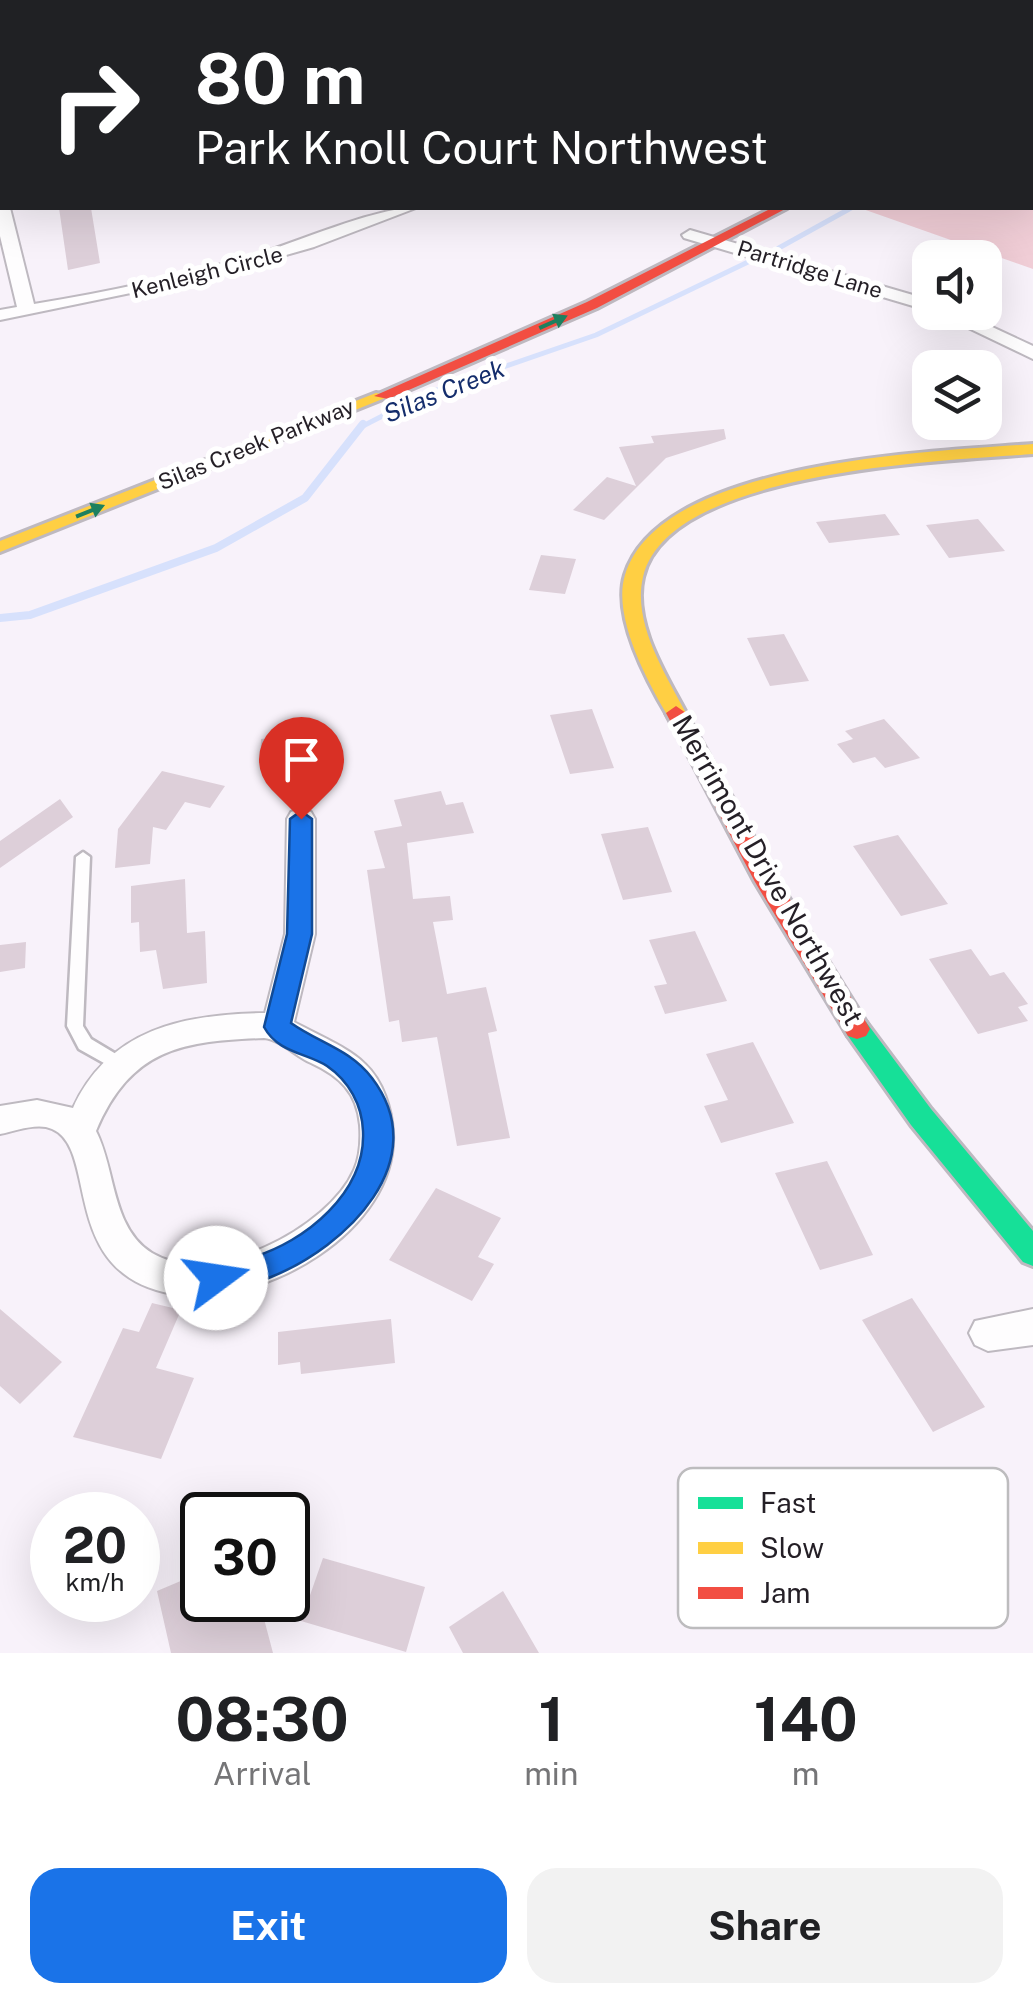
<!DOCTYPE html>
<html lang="en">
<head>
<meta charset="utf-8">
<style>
	:root { --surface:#fff; --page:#f2f2f2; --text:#202124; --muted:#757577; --accent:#1a73e8 }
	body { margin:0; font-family:"Public Sans",sans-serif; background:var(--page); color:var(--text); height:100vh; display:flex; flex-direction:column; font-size:38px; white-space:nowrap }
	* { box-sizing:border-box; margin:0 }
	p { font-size:32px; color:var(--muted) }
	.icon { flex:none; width:55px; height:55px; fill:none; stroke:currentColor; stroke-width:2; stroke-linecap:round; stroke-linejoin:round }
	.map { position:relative; height:1653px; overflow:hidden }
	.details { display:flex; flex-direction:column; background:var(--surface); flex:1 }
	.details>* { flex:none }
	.top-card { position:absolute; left:0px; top:0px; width:1035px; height:210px; box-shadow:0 10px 40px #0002; background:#202124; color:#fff; overflow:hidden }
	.buttons { position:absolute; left:912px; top:240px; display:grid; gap:20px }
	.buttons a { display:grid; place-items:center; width:90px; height:90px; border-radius:20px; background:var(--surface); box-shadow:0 10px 40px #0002; font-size:50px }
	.speed { position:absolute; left:30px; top:1492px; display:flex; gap:20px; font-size:50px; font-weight:700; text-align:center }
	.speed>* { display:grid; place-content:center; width:130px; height:130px; border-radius:50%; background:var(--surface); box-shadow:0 10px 40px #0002; line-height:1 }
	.speed small { font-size:25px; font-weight:400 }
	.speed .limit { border:5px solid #111; border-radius:15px; background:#fff; color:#111 }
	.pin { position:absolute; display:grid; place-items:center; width:85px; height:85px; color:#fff; margin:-102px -42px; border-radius:50% 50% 50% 0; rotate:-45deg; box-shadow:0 0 10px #0007 }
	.pin .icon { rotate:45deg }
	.me { position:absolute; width:110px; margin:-55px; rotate:76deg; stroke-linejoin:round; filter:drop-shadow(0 0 8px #0008) }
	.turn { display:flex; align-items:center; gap:35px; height:210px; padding:0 30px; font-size:45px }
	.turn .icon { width:130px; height:130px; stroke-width:2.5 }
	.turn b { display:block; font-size:70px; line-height:85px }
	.eta { display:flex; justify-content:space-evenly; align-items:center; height:170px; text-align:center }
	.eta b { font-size:60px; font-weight:700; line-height:70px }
	.primary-button { display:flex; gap:20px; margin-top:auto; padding:20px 30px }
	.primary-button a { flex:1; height:115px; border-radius:30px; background:var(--accent); color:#fff; font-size:40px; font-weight:700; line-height:115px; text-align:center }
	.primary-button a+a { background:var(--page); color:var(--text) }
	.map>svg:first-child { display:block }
	.green { fill:#f1ced7 }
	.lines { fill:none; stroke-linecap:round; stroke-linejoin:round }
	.stream-far1 { stroke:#d7e1fc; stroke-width:5 }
	.stream { stroke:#d7e1fc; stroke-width:8 }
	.building { fill:#ddcfd9 }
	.lane-casing { stroke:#beb9c0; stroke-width:5 }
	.street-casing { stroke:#beb9c0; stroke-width:4 }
	.fast-casing { stroke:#beb9c0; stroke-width:6 }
	.slow-casing { stroke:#beb9c0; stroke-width:6 }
	.jam-casing { stroke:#beb9c0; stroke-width:6 }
	.lane { fill:#fefdfe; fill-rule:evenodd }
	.street { fill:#fefdfe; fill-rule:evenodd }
	.fast { fill:#16e098; fill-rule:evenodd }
	.slow { fill:#ffcf43; fill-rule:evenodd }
	.jam { fill:#f24e42; fill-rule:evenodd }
	.oneway { fill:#1d805f }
	.route { fill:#1a73e8; stroke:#114b97; stroke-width:2.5 }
	.labels { text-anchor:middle; stroke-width:10; stroke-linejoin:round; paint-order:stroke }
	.far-street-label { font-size:22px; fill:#241f26; stroke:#fff }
	.far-water-label { font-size:25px; font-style:italic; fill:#142d6c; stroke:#fff }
	.street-label { font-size:28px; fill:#241f26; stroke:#fff }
	.key { fill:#fff; stroke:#bdbcbe; stroke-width:2.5 }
	.key-label { font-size:28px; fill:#241f26 }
</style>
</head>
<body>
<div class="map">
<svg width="1033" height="1653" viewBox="0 0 1033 1653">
	<rect width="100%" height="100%" fill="#f8f2fa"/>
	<!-- green -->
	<path class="green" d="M1033,54V269L860,208H1032Z"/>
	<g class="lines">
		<!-- stream-far1 -->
		<path class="stream-far1" d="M777,249L851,208
			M361,427L425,394L596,335L748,262"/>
		<!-- stream -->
		<path class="stream" d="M0,618L30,615L216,548L305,498L363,424"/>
	</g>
	<!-- building -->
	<path class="building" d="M59,208H91L100,263L68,270Z
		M724,429L726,439L666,458L604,520L573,510L607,477L636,486L619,447L654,443L651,436Z
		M885,514L900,535L829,543L816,522Z
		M978,519L1005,551L949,558L926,525Z
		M541,555L576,559L565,594L529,590Z
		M784,634L809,681L770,686L747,638Z
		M592,709L614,768L570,774L550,715Z
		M884,719L920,758L885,768L875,757L853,763L837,744L853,739L845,731Z
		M304,726V736L335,734L336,784L303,786L304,765L260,768L261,739L280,737L281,728Z
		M162,771L225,786L210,808L185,802L166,830L153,827L150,864L115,868L118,829Z
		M441,791L446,805L463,802L474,833L407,843L413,899L450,896L453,920L433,922L447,994L486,987L497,1031L488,1033L510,1138L457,1146L437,1037L402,1042L399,1020L389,1022L367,870L385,868L374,831L402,826L394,800Z
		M60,799L73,817L0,868V841Z
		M648,827L672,892L623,900L601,834Z
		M898,835L948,904L901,916L853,846Z
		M185,879L187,933L205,931L207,983L163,989L156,950L140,952L139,922L131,923V886Z
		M695,931L727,1001L665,1014L654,986L667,984L649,940Z
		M26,942L25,968L0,972V945Z
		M971,949L990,976L1004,972L1028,1004L1018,1007L1028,1021L978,1034L929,959Z
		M753,1042L794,1123L721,1143L704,1106L728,1100L706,1054Z
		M827,1161L873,1255L820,1270L775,1173Z
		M436,1188L501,1218L478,1257L494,1264L472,1301L389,1260Z
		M912,1298L985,1407L933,1432L862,1320Z
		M152,1303L181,1310L156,1368L194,1378L161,1459L73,1437L123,1328L139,1332Z
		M0,1309L62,1362L20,1404L0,1386Z
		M391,1319L395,1363L301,1374L300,1362L278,1365V1332Z
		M323,1558L425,1587L406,1652L301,1621Z
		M202,1572V1600H259L273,1653H171L157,1591Z
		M503,1591L539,1653H463L449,1627Z"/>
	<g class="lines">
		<!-- lane casing -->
		<g class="lane-casing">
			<path id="lane" d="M83,852L90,857L83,1026L91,1039L126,1060L128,1065L126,1070L120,1072L79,1049L67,1026L76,857Z"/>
		</g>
		<!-- street casing -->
		<g class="street-casing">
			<path id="street" d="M549,0H567L568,2H551Z
				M0,165L2,208H10L34,304C108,292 182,276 254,255C295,243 379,206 416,208L314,247L213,276L0,320V310L17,307L0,236Z
				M690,230L930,300V311L684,238L682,235Z
				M935,312H960L1033,346V359Z
				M301,809L311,812L315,819V934L294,1022C314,1033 350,1048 365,1064C383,1081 392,1109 393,1133C398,1231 261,1309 173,1294C57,1274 100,1149 52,1129C38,1122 15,1131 0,1134V1106L37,1100L73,1108C109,1029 184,1014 265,1013L285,934L287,819L291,812ZM264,1038C281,1040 295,1056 311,1063C339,1076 357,1092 360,1125C361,1139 360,1157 354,1170C329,1228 211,1289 152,1253C111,1227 116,1170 96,1131C131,1049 181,1041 264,1038Z
				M1033,1309V1345L988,1351L975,1345L969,1333L975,1321Z"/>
		</g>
		<!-- fast casing -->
		<g class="fast-casing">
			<path id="fast" d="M1026,0H1033V4L1025,2Z
				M857,1019L866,1022L931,1109L1033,1231V1266L1023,1262L911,1125L848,1036L844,1029L848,1022Z"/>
		</g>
		<!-- slow casing -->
		<g class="slow-casing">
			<path id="slow" d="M821,0H832L833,2H823Z
				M376,393L390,396L0,552V541Z
				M1033,444V454C944,461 668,470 643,577C632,623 666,675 686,713L676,720L669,718C648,683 612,617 625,575C660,460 933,452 1033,444Z"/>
		</g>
		<!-- jam casing -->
		<g class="jam-casing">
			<path id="jam" d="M772,208H787L597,308L388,399L374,396L587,302Z
				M676,706L686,713L776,877L866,1022L870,1029L866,1036L857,1039L848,1036L755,882L666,713Z"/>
		</g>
		<!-- lane -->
		<use href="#lane" class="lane"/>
		<!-- street -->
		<use href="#street" class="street"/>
		<!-- fast -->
		<use href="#fast" class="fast"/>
		<!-- slow -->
		<use href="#slow" class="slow"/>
		<!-- jam -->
		<use href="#jam" class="jam"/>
	</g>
	<!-- one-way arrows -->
	<defs><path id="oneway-solid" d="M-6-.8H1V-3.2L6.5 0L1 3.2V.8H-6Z" transform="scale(2.5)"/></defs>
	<g class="oneway">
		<use href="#oneway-solid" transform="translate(553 322) rotate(-24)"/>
		<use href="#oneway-solid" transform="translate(90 511) rotate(-22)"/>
	</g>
	<!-- route -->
	<path class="route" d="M301,811L312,819V934L291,1023C319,1043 350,1049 372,1078C435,1161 346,1247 271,1277C251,1285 226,1295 205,1287L201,1278L205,1268C220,1262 235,1262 250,1258C306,1242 366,1192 363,1131C362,1105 349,1081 327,1066C307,1053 278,1053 264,1027L287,934L290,819Z"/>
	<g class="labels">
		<!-- far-street labels -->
		<g class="far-street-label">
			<text transform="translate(810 269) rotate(17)" y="8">Partridge Lane</text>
			<text transform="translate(207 272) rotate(-14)" y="8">Kenleigh Circle</text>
			<text transform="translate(256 444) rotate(-22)" y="8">Silas Creek Parkway</text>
		</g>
		<!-- far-water labels -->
		<g class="far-water-label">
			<text transform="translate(444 391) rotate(-22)" y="9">Silas Creek</text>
		</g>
		<!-- street labels -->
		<g class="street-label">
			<text transform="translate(768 870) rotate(60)" y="10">Merrimont Drive Northwest</text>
		</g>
	</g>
	<!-- legend -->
	<rect x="678" y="1468" width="330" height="160" rx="15" class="key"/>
	<rect x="698" y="1497" width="45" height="12" fill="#16e098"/>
	<rect x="698" y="1542" width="45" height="12" fill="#ffcf43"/>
	<rect x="698" y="1587" width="45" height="12" fill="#f24e42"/>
	<g class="key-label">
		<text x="760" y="1513">Fast</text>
		<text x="760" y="1558">Slow</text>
		<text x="760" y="1603">Jam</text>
	</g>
</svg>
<div class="buttons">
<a><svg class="icon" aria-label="sound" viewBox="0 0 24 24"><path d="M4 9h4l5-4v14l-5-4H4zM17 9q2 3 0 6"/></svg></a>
<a><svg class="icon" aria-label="layers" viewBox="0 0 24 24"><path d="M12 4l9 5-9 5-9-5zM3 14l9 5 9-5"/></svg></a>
</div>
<div class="speed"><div>20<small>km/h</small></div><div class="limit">30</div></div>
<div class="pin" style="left:301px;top:819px;background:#d93025"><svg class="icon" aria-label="arrive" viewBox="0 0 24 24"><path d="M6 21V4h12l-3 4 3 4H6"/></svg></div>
<svg class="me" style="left:216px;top:1278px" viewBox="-20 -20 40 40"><circle r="19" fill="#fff"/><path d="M0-13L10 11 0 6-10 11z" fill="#1a73e8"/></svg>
<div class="top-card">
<div class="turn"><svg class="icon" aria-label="right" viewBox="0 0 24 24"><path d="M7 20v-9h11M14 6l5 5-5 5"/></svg><div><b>80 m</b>Park Knoll Court Northwest</div></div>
</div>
</div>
<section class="details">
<div class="eta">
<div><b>08:30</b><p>Arrival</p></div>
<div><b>1</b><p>min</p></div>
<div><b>140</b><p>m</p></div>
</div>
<div class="primary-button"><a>Exit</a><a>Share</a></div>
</section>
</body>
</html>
